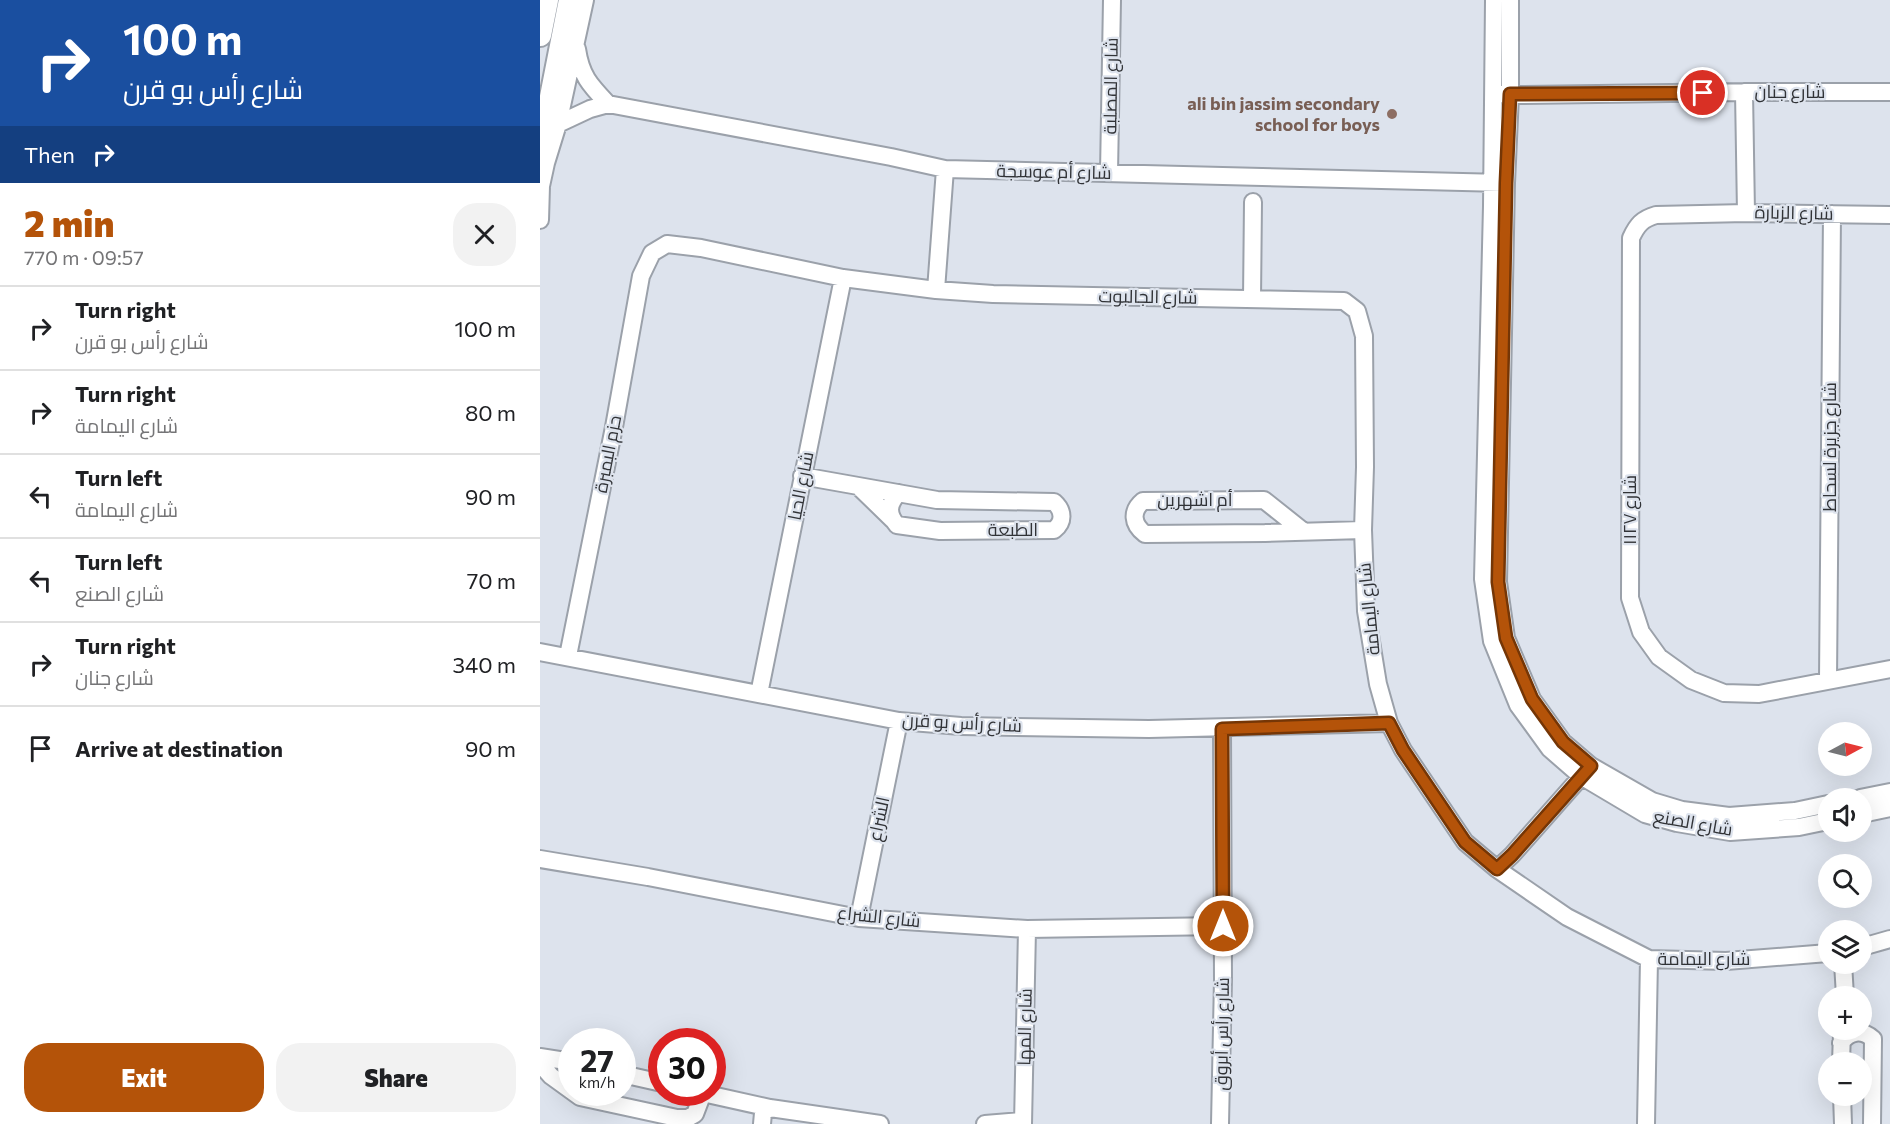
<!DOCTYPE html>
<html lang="en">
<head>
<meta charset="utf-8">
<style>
	:root { --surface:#fff; --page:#f2f2f2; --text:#202124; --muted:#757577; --line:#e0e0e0; --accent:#b45309 }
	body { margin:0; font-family:Commissioner,Cairo,sans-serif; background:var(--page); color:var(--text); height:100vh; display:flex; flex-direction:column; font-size:22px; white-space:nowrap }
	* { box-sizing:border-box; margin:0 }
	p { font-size:20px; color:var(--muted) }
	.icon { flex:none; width:33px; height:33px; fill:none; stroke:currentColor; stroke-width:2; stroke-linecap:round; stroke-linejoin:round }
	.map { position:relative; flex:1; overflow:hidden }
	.side { display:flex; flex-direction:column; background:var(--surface); width:540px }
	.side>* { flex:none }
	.banner { background:#1a4fa0; color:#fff; overflow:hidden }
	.needle { width:39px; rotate:83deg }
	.controls { position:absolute; left:1278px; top:722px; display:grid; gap:12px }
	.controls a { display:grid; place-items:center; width:54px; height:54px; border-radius:50%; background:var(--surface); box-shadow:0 6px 24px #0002; font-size:30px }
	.speed { position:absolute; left:18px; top:1028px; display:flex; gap:12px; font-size:30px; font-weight:700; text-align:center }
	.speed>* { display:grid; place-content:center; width:78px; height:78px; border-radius:50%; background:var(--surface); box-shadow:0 6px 24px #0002; line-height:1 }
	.speed small { font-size:15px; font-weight:400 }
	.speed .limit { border:9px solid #d22; background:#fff; color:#111 }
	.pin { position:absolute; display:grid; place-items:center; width:51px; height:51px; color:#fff; margin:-26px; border:3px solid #fff; border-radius:50%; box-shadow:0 2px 6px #0007 }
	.me { position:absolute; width:66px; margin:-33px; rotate:0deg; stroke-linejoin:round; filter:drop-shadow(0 0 4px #0008) }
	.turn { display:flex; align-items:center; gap:21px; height:126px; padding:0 24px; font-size:27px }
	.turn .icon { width:78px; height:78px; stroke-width:2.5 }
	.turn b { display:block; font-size:42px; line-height:51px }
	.then { display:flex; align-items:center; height:57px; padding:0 24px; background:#0003; gap:12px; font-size:22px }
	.round { display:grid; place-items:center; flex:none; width:63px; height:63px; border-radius:24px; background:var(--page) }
	.head { display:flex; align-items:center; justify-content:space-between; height:102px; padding:0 24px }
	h1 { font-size:36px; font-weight:800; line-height:45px; color:var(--accent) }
	.cta { display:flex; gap:12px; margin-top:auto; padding:12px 24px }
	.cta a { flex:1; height:69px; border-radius:24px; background:var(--accent); color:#fff; font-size:24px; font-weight:800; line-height:69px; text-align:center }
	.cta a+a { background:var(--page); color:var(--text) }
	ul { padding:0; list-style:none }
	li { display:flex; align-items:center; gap:18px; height:84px; padding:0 24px; border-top:2px solid var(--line) }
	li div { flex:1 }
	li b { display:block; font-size:22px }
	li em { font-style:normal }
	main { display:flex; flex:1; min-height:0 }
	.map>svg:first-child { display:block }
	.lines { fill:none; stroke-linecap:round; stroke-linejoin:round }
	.street-casing { stroke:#9ba1aa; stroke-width:20 }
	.secondary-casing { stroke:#9ba1aa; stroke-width:26 }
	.street { stroke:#fff; stroke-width:16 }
	.secondary { stroke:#fff; stroke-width:22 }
	.route-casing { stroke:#753606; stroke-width:15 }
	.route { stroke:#b45309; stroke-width:10 }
	.education-dot { fill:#8d6e63; stroke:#dde3ed; stroke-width:2 }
	.labels { text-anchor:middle; stroke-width:4.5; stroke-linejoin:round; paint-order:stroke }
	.street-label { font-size:18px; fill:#313337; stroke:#dde3ed }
	.education-label { font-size:18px; font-weight:bold; fill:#785e54; stroke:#dde3ed; text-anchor:end }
</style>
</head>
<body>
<main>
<section class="side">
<div class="banner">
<div class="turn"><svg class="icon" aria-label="right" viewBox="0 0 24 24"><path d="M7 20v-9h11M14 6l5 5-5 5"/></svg><div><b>100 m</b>شارع رأس بو قرن</div></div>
<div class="then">Then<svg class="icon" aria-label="right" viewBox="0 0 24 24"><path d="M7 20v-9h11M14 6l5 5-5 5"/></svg></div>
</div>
<div class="head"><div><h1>2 min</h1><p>770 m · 09:57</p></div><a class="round"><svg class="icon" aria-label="close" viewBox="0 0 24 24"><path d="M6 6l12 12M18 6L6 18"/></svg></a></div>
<ul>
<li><svg class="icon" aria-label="right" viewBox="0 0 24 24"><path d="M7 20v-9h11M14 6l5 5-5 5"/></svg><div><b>Turn right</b><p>شارع رأس بو قرن</p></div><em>100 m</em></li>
<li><svg class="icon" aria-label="right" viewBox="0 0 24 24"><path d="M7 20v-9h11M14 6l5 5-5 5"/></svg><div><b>Turn right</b><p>شارع اليمامة</p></div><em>80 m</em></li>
<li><svg class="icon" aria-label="left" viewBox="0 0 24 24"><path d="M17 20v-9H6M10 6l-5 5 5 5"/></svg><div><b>Turn left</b><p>شارع اليمامة</p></div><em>90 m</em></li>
<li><svg class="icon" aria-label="left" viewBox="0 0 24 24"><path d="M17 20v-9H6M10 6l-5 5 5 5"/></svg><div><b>Turn left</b><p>شارع الصنع</p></div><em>70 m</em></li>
<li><svg class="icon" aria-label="right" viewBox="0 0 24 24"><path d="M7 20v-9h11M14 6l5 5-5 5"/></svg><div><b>Turn right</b><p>شارع جنان</p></div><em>340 m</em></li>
<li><svg class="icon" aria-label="arrive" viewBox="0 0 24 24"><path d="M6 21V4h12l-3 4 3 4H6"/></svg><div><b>Arrive at destination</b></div><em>90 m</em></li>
</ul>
<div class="cta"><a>Exit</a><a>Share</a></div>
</section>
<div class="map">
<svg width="1350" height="1124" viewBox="0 0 1350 1124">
	<rect width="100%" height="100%" fill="#dde3ed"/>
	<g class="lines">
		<!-- street casing -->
		<g class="street-casing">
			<path id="street" d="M954,0L952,206L943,579L952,641L978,705L1010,749L1041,776L1105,814L1137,823L1190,832L1259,827L1288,821
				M970,0V95L966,183L958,582L966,638L992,699L1023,742L1051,766L1112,801L1142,810L1189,816L1255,811L1288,804
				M37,49C41,76 50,85 68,104
				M1204,92L1206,213
				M961,94L983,95L1204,92H1350
				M18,124L50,109L68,104L351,157L405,169L963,183
				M569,173L572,0
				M1350,215L1206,213L1116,215C1102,219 1097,225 1091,238L1090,598L1101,632L1119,657L1151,680L1184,693L1219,694L1350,669
				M0,220L1,186L6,163L18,124L45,0
				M396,290L405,169
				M712,299L713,202
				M262,476L397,500L514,502C524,511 524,522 514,530L400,531L357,525C347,514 348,503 359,493
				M318,486L353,520
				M763,531L724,500L603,501C591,511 592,524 605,534L725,533L823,530
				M0,652L359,721L421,726L609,729L849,723
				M28,656L74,427L101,276L112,253L127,244L161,248L303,278L396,290L453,294L804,301L817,311L824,336L825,467L823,530L826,611L838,684L849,723L863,750L925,842L957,869L1027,917L1109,959L1186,961L1288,953
				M1288,680L1292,214
				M219,694L303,278
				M1320,798L1350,792
				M1322,814L1350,808
				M0,859L108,877L319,918L487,929L683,926
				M957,869L972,855L1047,770
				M319,918L359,721
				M1322,947L1350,939
				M1303,963L1305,996
				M1301,1043C1309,1031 1322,1029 1333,1039L1332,1124
				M0,1057L32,1062
				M1301,1062L1302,1033
				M0,1064L11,1076L40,1097L137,1118H148L155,1114L163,1093
				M82,1074L122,1083
				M158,1092L230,1108L340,1124
				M1302,1095L1303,1124
				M222,1124L223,1113L230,1108
				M445,1124L483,1121
				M483,1124L487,929
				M680,1124L683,979L682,729
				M1106,1124L1109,959"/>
		</g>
		<!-- secondary casing -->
		<g class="secondary-casing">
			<path id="secondary" d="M0,35L7,0
				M0,153L30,0"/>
		</g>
		<!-- street -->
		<use href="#street" class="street"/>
		<!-- secondary -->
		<use href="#secondary" class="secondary"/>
	</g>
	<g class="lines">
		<!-- route casing -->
		<g class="route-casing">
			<path id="route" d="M683,926L682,729L849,723L863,750L925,842L957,869L972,855L1051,766L1023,742L992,699L966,638L958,582L966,183L970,94L1163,93"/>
		</g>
		<!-- route -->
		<use href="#route" class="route"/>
	</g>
	<!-- markers -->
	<circle class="education-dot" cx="852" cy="114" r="6"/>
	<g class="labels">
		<!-- street labels -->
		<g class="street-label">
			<text transform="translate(571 86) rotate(-89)" y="6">شارع المصلبة</text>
			<text x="1250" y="98">شارع جنان</text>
			<text transform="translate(514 172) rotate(1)" y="6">شارع أم عوسجة</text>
			<text transform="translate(1254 213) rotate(1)" y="6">شارع الزبارة</text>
			<text transform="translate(608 297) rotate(1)" y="6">شارع الجالبوت</text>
			<text transform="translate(1290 447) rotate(-90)" y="6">شارع جزيرة لسحاط</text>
			<text transform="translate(68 454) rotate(-79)" y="6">حزم البمبرة</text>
			<text transform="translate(261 486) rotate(-79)" y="6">شارع الحيا</text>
			<text x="655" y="506">أم اشهرين</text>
			<text transform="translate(1090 510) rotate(-90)" y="6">شارع ١١٢٧</text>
			<text x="473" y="536">الطبعة</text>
			<text transform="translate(829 609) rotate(-96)" y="6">شارع اليمامة</text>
			<text transform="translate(422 723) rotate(3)" y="6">شارع رأس بو قرن</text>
			<text transform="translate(339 819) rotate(-78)" y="6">الشراع</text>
			<text transform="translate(1153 823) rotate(10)" y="6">شارع الصنع</text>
			<text transform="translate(339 917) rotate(6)" y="6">شارع الشراع</text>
			<text x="1164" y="965">شارع اليمامة</text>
			<text transform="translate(485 1027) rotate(-89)" y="6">شارع المها</text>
			<text transform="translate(682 1034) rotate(-89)" y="6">شارع رأس أبروق</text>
		</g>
		<!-- education labels -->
		<g class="education-label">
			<text x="840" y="110">ali bin jassim secondary<tspan x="840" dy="21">school for boys</tspan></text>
		</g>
	</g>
</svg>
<div class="controls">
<a><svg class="needle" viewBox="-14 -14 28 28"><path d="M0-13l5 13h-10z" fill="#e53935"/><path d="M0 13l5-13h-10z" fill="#757577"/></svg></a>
<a><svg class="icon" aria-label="sound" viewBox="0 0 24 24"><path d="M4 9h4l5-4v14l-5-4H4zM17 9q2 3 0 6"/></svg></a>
<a><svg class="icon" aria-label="search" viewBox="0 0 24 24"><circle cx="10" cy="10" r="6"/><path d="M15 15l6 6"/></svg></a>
<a><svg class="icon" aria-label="layers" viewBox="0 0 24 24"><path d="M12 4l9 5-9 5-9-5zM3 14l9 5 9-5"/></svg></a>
<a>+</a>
<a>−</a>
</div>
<div class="speed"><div>27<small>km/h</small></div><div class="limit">30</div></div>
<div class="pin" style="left:1163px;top:93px;background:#d93025"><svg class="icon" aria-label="arrive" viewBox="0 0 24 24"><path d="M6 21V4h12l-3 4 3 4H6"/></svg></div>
<svg class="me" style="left:683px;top:926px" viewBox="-20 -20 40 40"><circle r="17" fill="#b45309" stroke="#fff" stroke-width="3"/><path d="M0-11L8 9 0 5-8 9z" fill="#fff"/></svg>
</div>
</main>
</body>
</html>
